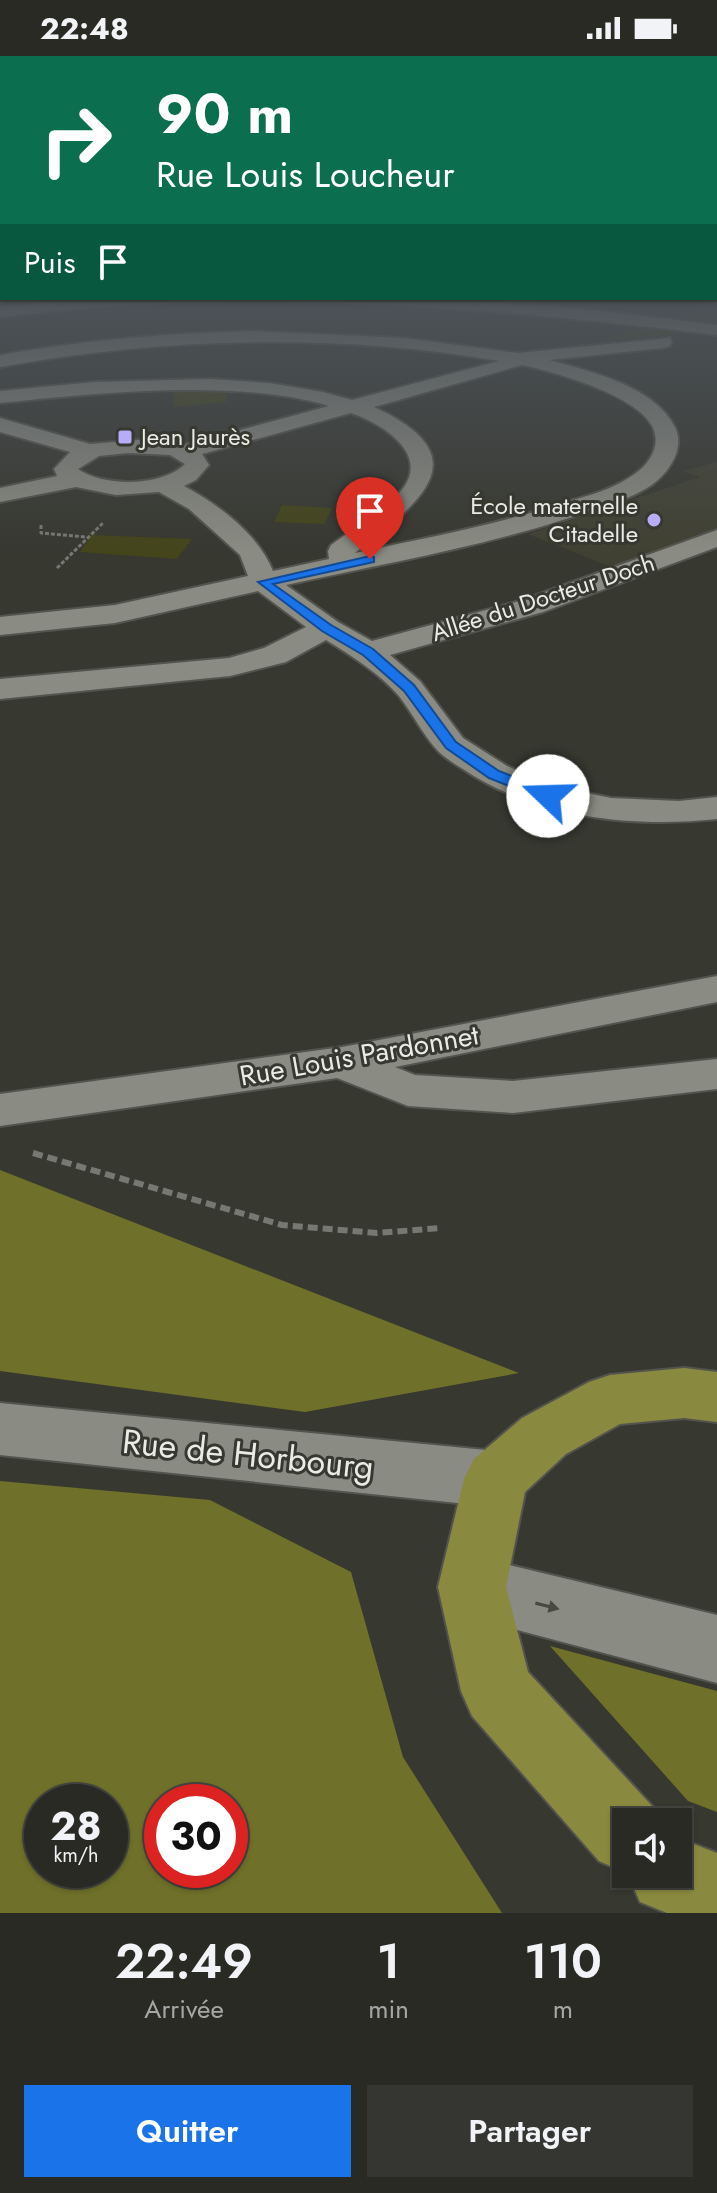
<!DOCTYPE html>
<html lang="fr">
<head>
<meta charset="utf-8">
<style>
	:root { --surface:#292a24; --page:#353631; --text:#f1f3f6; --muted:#a5a7a6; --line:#454641; --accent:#1a73e8 }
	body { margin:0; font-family:Jost,sans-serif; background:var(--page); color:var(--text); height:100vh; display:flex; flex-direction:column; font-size:30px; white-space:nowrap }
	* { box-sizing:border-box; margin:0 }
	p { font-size:26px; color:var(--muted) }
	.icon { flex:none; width:44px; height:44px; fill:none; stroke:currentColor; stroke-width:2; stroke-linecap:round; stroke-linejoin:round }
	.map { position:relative; height:1857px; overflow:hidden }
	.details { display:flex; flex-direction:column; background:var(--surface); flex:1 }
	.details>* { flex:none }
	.hud { position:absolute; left:0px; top:0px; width:718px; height:244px; box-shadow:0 2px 6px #0004,0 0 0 2px var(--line); background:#0b6e4f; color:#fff; overflow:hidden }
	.buttons { position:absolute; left:612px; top:1752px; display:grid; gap:16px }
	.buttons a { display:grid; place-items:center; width:80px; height:80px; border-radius:0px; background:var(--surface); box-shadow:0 2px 6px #0004,0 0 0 2px var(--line); font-size:40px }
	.speed { position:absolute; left:24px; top:1728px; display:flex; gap:16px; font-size:40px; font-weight:700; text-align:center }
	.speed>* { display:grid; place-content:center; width:104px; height:104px; border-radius:50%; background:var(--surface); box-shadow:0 2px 6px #0004,0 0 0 2px var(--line); line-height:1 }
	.speed small { font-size:20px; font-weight:400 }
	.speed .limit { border:12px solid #d22; background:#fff; color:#111 }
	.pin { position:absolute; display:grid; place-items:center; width:68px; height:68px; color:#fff; margin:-82px -34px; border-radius:50% 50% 50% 0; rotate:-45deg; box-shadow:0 0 8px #0007 }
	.pin .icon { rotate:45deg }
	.me { position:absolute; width:88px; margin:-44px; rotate:291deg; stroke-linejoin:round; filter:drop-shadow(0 0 6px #0008) }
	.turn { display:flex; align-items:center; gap:28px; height:168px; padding:0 24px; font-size:36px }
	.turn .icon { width:104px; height:104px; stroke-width:2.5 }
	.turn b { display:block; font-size:56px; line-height:68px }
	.then { display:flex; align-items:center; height:76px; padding:0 24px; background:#0003; gap:16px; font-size:30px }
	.eta { display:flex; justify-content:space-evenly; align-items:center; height:136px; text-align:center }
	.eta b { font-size:48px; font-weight:600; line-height:56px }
	.button { display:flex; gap:16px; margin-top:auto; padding:16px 24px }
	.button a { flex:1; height:92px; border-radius:0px; background:var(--accent); color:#fff; font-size:32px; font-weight:600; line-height:92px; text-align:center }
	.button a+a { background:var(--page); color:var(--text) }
	.status { display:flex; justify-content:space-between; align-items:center; height:56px; padding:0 40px; background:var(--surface); direction:ltr }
	.status svg { height:22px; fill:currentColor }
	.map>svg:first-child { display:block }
	.built { fill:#414133 }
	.green { fill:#44451b }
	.forest { fill:#6f7029; fill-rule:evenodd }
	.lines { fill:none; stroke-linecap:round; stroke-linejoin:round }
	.minor-casing { stroke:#54544e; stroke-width:4 }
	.major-casing { stroke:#54544e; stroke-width:4 }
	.path-far1 { stroke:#777871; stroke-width:3; stroke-dasharray:4 2; stroke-linecap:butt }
	.path { stroke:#777871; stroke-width:6; stroke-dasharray:10 5; stroke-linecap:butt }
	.minor { fill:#8a8b82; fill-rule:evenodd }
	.major { fill:#89893f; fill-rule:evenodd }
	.oneway { fill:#484940 }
	.route { fill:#1a73e8; stroke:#114b97; stroke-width:2 }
	.poi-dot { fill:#b6acf8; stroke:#373830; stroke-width:3 }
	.labels { text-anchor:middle; stroke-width:6; stroke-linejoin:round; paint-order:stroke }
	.far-poi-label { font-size:24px; fill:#ebebe6; stroke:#373830; text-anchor:start }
	.far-street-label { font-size:24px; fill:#ebebe6; stroke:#373830 }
	.street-label { font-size:28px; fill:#ebebe6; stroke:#373830 }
	.near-street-label { font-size:34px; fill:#ebebe6; stroke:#373830 }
</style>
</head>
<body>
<div class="status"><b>22:48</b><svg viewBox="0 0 49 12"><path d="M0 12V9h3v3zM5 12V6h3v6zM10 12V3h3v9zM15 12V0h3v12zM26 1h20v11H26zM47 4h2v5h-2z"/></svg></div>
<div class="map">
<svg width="717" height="1857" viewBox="0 0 717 1857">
	<rect width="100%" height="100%" fill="#373830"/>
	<!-- built -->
	<path class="built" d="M717,242V270L668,261Z
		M717,406V474L614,512L528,478L700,421L682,415Z"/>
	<!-- green -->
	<path class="green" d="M645,268L690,277L597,286Z
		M227,335L226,346L173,351L174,336Z
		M282,449L332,452L324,468L274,466Z
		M92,479L192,483L177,503L80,496Z"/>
	<!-- forest -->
	<path class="forest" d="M0,1114L519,1317L305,1356L0,1315Z
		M0,1425L210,1444L351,1516L403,1701L502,1857H0ZM110,1746V1814H42V1746ZM162,1746H230V1814H162Z
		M550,1590L717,1635V1756L688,1745Z"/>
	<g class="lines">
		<!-- minor casing -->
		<g class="minor-casing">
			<path id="minor" d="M90,242H429L591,254L717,269V279C481,250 237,231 0,261V251Z
				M253,275L405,282L518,297L670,282L672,286L670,290L663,292L549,304C590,315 654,330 675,371C685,392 670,415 653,428C630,444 601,451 575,460C481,491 382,508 286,529L338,566L372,585L523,544L717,474V491L543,556L390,599L420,625L463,682L507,710L558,731L611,742L679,745L717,741V763C632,772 535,762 463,713C455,708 445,702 438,695C423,679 413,658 399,640C379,617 352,600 326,584L286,606L230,620L0,643V623L229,602L264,592L306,571L258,535L115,567L0,579V561L115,549L248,520L240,499L189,453L159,436L116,439L76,431L0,446V432L57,420L54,413L70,396L0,376V362L90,388L149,383L184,389L329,350C238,322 94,337 0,347V335L94,326L210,323L269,327L323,336L352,344L499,305C335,277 164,281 0,311V299C84,284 167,277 253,275ZM522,309C555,316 636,339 652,370C662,388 650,407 636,417C615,433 587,440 563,447C495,469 425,482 355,497C416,449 485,402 374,351ZM351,357C378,366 429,395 404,431C386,455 355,471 331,489L328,495L329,503L273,515C258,478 219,449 184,430L196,424L209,409L202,398ZM128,397L170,399L185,408C162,431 103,431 78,413L99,400Z
				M717,920V946L395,1011L415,1019L513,1025L717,1003V1033L513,1057L408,1050L337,1022L0,1070V1038L342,991Z
				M0,1347L496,1395L518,1403L528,1423L518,1443L496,1451L0,1399Z
				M472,1500L717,1559V1627L472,1562L448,1553L438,1531L448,1509Z"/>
		</g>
		<!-- major casing -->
		<g class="major-casing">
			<path id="major" d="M684,1312L717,1316V1366L684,1362L620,1368L566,1398L525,1436L506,1531L528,1616L653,1751L660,1766H626V1817L599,1805L472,1660L461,1635L438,1531L464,1423L474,1403L522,1362L589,1326L610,1319Z
				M678,1782L717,1797V1857H667L640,1846L628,1818H678Z"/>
		</g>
		<!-- path-far1 -->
		<path class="path-far1" d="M41,469V477L86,481
			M57,512L103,467"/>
		<!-- path -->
		<path class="path" d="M33,1097L282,1169L377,1177L441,1172"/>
		<!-- minor -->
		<use href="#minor" class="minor"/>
		<!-- major -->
		<use href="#major" class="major"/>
	</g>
	<!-- one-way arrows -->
	<defs><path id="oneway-solid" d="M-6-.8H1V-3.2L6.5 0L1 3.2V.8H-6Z" transform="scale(2)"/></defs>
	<use class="oneway" href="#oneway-solid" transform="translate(547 1550) rotate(14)"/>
	<!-- sky -->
	<linearGradient id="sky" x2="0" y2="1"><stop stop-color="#1e1f1a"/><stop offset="0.48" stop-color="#4d5359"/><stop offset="1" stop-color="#4d5359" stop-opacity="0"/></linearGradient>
	<rect width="717" height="496" fill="url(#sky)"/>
	<!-- route -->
	<path class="route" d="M370,500L374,501V506L273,528L331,569L373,593L414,629L456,686L499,715L553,736V743H542L489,722L446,692L404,635L363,599L322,575L258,526Z"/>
	<!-- markers -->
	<g class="poi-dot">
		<rect x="117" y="373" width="16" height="16" rx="4"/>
		<circle cx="654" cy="464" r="8"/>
	</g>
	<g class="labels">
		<!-- far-poi labels -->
		<g class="far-poi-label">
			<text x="141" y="389">Jean Jaurès</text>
			<text x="638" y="458" text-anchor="end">École maternelle<tspan x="638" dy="28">Citadelle</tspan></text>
		</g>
		<!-- far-street labels -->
		<g class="far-street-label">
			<text transform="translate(543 542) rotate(-18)" y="8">Allée du Docteur Doch</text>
		</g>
		<!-- street labels -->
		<g class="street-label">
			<text transform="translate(359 999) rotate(-10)" y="10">Rue Louis Pardonnet</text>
		</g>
		<!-- near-street labels -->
		<g class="near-street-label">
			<text transform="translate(248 1398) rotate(6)" y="12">Rue de Horbourg</text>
		</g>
	</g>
</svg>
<div class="buttons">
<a><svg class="icon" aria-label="sound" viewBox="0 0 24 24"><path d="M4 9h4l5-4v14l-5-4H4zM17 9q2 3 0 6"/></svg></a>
</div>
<div class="speed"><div>28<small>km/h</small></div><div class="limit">30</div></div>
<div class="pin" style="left:370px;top:503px;background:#d93025"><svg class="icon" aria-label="arrive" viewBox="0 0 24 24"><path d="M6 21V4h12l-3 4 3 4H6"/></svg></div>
<svg class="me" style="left:548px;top:740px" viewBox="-20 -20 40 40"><circle r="19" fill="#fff"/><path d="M0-13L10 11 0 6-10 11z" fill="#1a73e8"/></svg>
<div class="hud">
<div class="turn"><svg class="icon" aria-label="right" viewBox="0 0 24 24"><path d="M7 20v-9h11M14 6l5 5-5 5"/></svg><div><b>90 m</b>Rue Louis Loucheur</div></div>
<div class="then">Puis<svg class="icon" aria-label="arrive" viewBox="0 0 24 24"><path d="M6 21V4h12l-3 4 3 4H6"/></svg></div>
</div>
</div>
<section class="details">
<div class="eta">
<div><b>22:49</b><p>Arrivée</p></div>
<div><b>1</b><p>min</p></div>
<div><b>110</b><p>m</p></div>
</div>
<div class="button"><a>Quitter</a><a>Partager</a></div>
</section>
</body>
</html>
